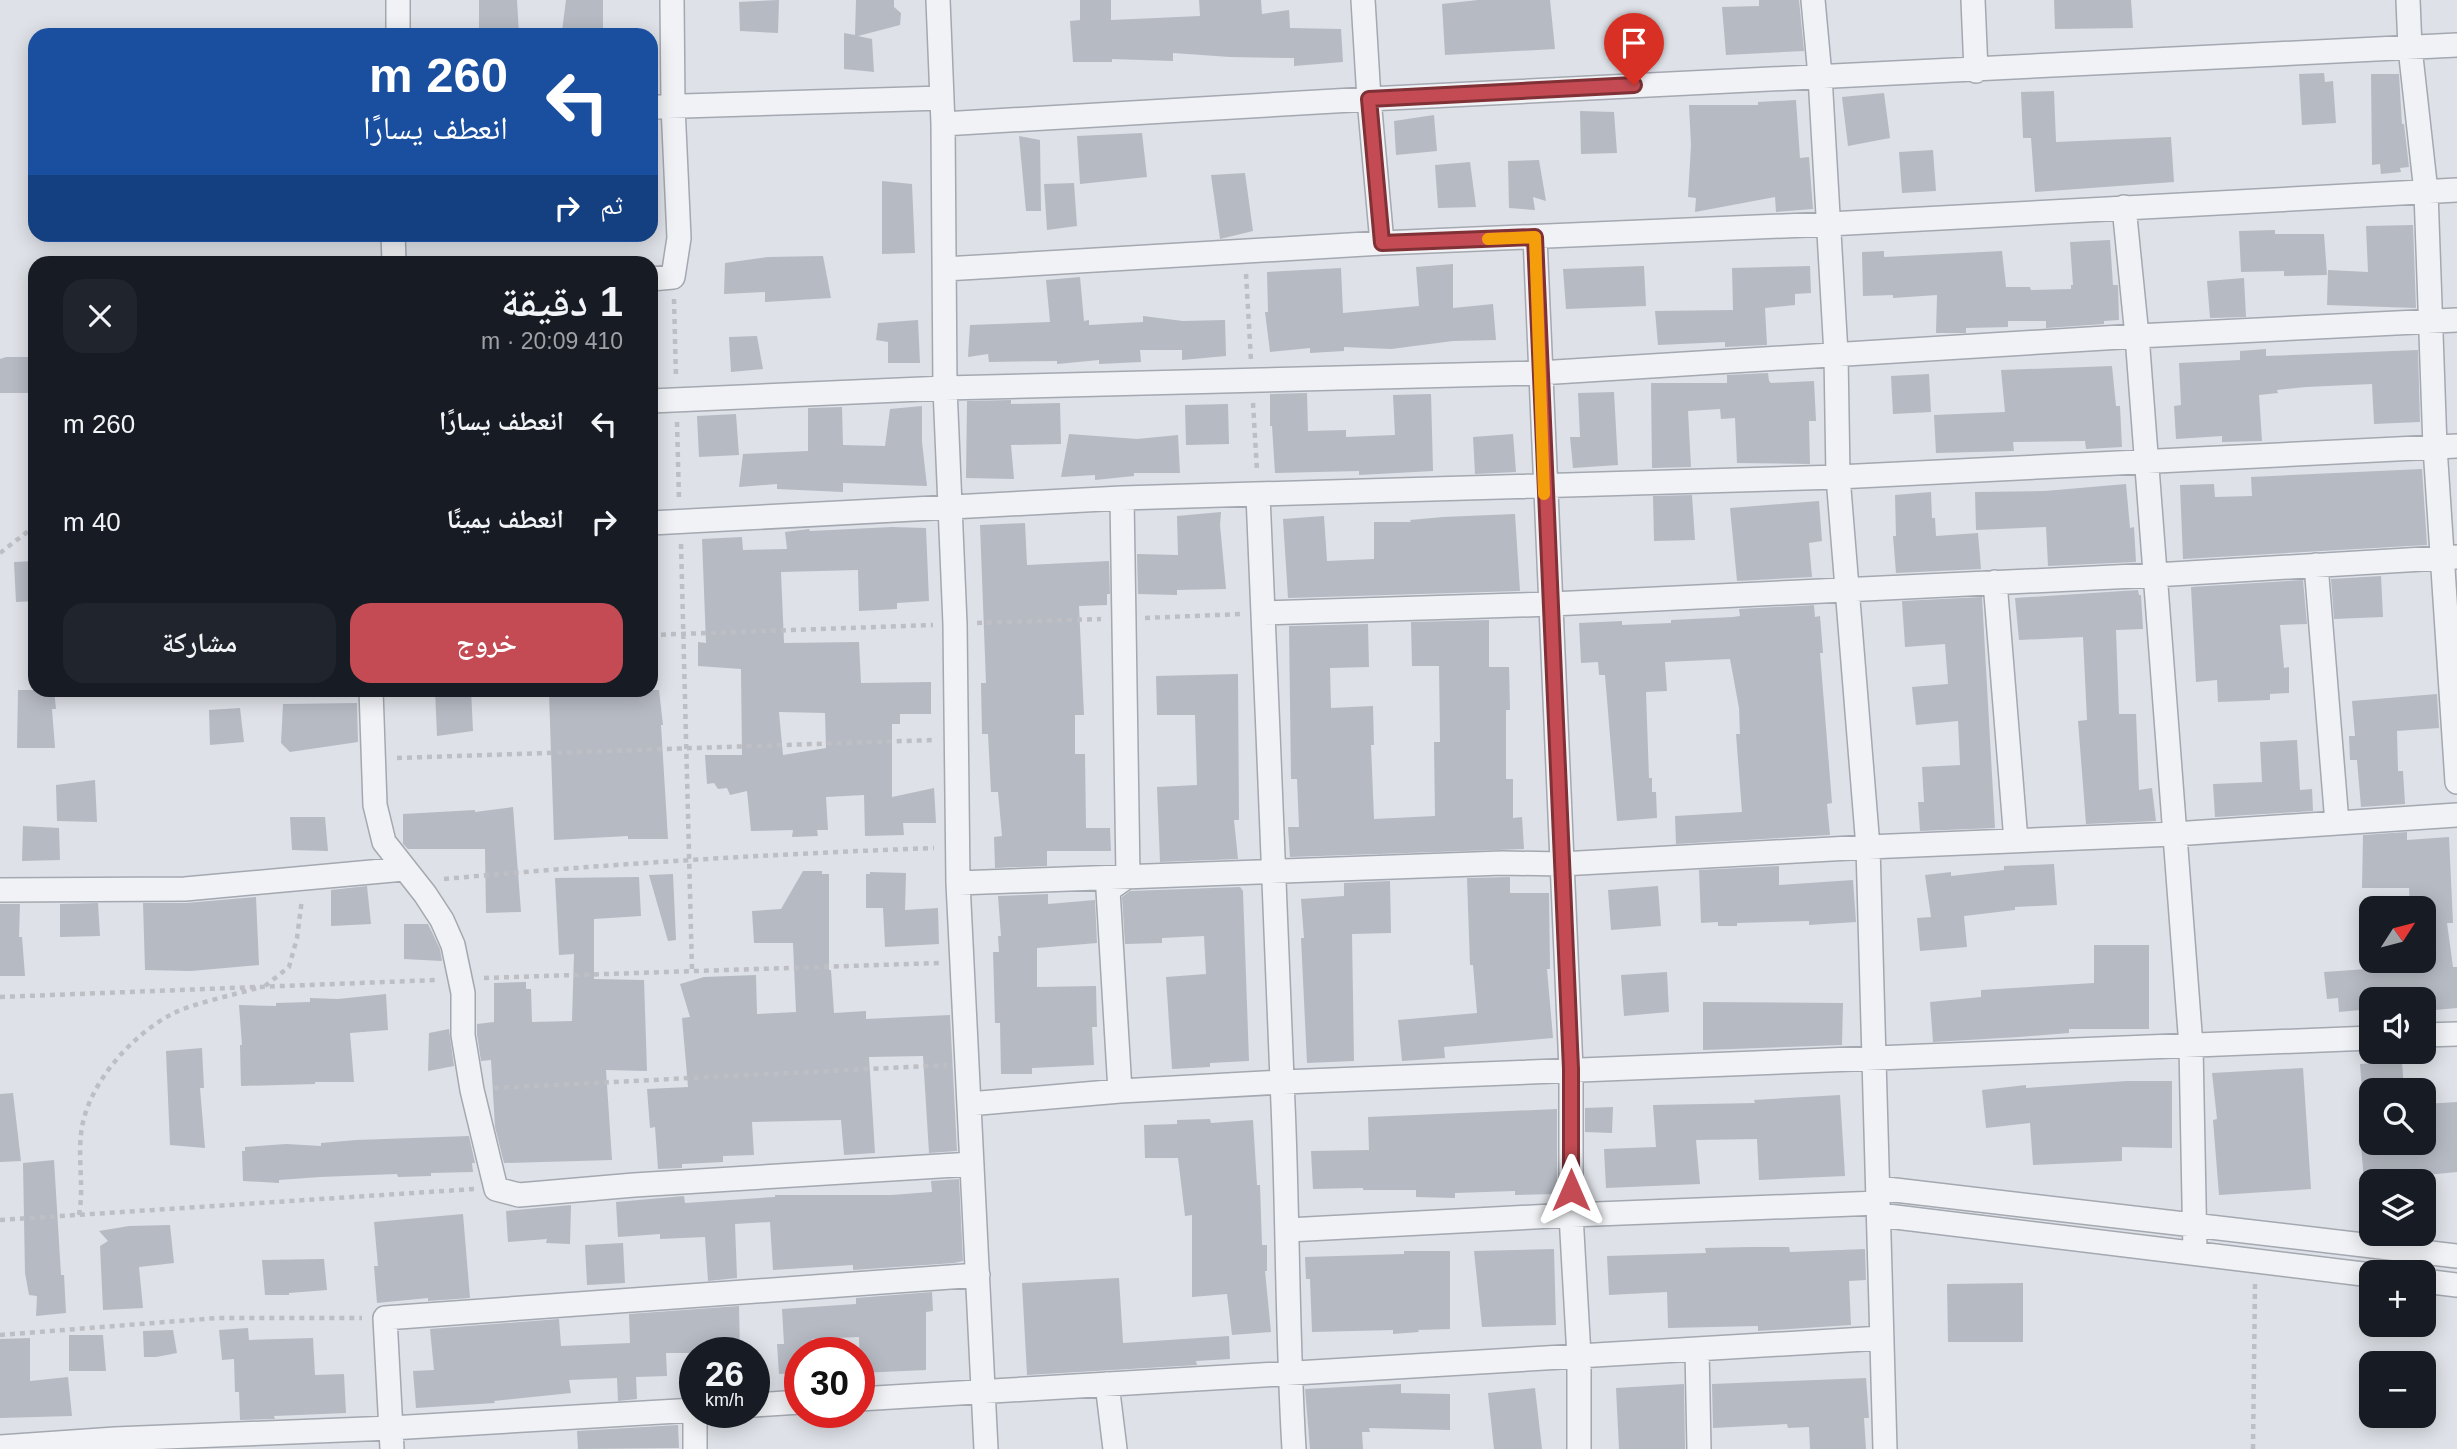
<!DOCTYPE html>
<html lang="ar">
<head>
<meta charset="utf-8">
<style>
	:root { --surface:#171b24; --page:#20242c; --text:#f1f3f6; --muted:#9ea1a6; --accent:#c44b53 }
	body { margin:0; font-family:Arial,"Noto Naskh Arabic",sans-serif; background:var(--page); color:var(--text); direction:rtl; height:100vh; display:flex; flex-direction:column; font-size:26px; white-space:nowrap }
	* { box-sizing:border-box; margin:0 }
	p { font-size:23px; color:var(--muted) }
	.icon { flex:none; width:38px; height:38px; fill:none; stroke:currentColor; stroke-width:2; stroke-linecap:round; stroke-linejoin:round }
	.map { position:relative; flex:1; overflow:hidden; direction:ltr }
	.details { position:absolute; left:28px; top:256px; width:630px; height:441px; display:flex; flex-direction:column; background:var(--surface); border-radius:21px; box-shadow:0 4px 18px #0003; direction:rtl }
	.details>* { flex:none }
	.banner { position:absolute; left:28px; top:28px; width:630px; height:214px; border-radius:21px; box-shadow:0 4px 18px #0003; direction:rtl; background:#1a4fa0; color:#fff; overflow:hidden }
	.needle { width:46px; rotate:54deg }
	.fabs { position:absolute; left:2359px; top:896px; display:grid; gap:14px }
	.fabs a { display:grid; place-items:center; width:77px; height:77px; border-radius:14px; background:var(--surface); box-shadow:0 4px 18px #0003; font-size:35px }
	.speed { position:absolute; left:679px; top:1337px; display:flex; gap:14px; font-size:35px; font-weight:700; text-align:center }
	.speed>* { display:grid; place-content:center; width:91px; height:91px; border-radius:50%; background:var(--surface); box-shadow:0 4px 18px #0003; line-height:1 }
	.speed small { font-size:18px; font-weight:400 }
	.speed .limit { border:10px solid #d22; background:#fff; color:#111 }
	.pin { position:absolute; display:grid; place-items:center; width:60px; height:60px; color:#fff; margin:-72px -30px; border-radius:50% 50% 50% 0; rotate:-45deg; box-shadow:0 0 7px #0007 }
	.pin .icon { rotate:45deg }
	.me { position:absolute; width:77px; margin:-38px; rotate:0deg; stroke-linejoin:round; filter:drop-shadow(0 0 5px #0008) }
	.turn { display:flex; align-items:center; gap:24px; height:147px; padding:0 35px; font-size:32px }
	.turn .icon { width:91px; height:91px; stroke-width:2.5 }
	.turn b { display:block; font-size:49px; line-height:60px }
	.then { display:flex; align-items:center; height:66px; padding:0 35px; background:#0003; gap:14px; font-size:26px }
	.round { display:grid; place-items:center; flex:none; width:74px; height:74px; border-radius:21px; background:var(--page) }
	.headline { display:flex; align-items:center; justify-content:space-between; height:119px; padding:0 35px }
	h1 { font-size:42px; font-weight:600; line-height:52px }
	.cta { display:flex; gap:14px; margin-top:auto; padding:14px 35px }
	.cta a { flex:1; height:80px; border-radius:21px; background:var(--accent); color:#fff; font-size:28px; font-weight:600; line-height:80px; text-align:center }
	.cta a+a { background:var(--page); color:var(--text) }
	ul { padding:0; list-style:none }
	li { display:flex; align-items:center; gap:21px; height:98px; padding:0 35px }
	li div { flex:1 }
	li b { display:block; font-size:26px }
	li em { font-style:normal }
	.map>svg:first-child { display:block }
	.building { fill:#b6bac3; fill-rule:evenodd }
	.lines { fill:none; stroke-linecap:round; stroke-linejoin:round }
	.minor-casing { stroke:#a4a8b0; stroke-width:26 }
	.path { stroke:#bdbfc5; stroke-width:4.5; stroke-dasharray:5 5; stroke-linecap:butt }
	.minor { stroke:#f1f2f5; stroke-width:23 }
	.route-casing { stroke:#7f3136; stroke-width:18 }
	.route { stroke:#c44b53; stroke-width:12 }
	.slow { stroke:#f59e0b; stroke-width:12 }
</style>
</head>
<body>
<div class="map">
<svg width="2457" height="1449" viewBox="0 0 2457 1449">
	<rect width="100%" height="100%" fill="#dee1e7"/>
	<!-- building -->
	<path class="building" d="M479,0H517L519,35H479Z
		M566,0H603V35L562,31Z
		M779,0L778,33L740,31L739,2Z
		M856,0H894V7L901,13L900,25L858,36L872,39L874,72L844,69V33L855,35Z
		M1080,0H1111V20L1200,16L1199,0H1261L1262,14L1289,10L1290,28L1341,29L1343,62L1294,66V58L1230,57L1173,53V61L1112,59V62H1073L1070,21L1080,20Z
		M1478,0H1550L1555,49L1445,55L1442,4Z
		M1759,0H1799L1804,51L1726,55L1722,7L1759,6Z
		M2054,0H2131L2133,28L2055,29Z
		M2324,73L2325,82L2333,81L2336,123L2302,125L2299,74Z
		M2371,74H2399L2402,124H2404L2409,167L2400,168L2401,172L2381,174L2380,164L2372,165Z
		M2054,91L2056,142L2171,137L2174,182L2035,192L2031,138H2023L2021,92Z
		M1884,93L1890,138L1848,146L1842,97Z
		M1796,100L1800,158L1809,157L1813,209L1776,212L1775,197L1695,212L1696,198L1688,197L1691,145L1689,105H1758V102Z
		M1580,111L1614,112L1617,153L1581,154Z
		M1434,115L1437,151L1396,155L1394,121Z
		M1142,133L1147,177L1080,184L1077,136Z
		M1019,136L1040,140L1041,211H1026Z
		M1933,150L1936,191L1902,193L1899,152Z
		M1539,160L1546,201L1533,197L1535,210L1509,208L1508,161Z
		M1470,162L1476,207L1438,208L1435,165Z
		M1245,173L1253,231L1220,239L1211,175Z
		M882,181L912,184L915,253L882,254Z
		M1074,183L1077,226L1047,230L1044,184Z
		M2413,225L2416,308L2327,305L2328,270L2368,272L2366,226Z
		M2275,230V234H2324L2327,275L2284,276V271L2241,272L2239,231Z
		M2110,240L2113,285H2118L2119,320L2104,321V324L2046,328V321H2008V327L1966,328V333H1936L1937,295L1893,298V295L1863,296L1862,252L1884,251V257L2002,251L2006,287H2030L2031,290L2071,289V285H2073L2070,242Z
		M823,256L831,298L765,302V292L724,294L725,263L768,257Z
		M1453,264V308L1493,304L1496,340L1453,341L1391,349L1344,347V351L1310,353V348L1270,352L1265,312H1268L1267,272L1341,268L1343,313L1419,306L1416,267Z
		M1644,266L1646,306L1566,309L1563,269Z
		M1810,266L1811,293L1795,294V305L1765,308L1767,345L1725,347V342L1658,345L1655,311L1733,310L1732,268Z
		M1080,277L1084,321L1089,320V325L1143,322V316L1183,321L1225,320L1226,356L1182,360V350H1140L1141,362L1099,364V360L1057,364V361L989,362L988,354L968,357L970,325L1050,322L1046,280Z
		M2244,278L2246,317L2210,318L2207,281Z
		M918,320L920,363H888V342L876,340L878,323Z
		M757,336L763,369L731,372L729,337Z
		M2266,349V356L2418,350L2420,422L2374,424L2372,384L2306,387L2277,390L2278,393L2259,395L2262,441L2222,442V436L2176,439L2174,406L2181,405L2179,363L2240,360V351Z
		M6,357H35V393H0V359Z
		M2112,366L2116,406H2120L2122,447L2086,449L2085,441L2013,442L2014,451L1936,453L1934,415L2005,412L2001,370Z
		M1768,373L1769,381L1771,383L1814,381L1816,421H1809L1810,464L1737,463L1735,418L1721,419L1720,409L1688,411L1691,467L1652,468L1651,383H1727V375Z
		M1929,374L1931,412L1893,414L1891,376Z
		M1614,392L1618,465L1573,468L1570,437H1580L1578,393Z
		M1307,393L1308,431L1346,430V437L1395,435L1393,395L1431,394L1433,471L1359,475V471L1275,473L1272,426H1270V394Z
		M1011,400V404L1060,403L1061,444L1011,445L1014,479L966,478L967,401Z
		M1228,404L1229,444L1186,445L1185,405Z
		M922,406V442L927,486L843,483V492L777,489V484L739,487L743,454L808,451V408L842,407L843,445L885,446L890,409Z
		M736,414L739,455L699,457L697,416Z
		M1069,434L1137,439L1178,435L1180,473H1134V476L1095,480V475L1061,477Z
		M1513,434L1516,472L1475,474L1473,437Z
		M2422,469L2427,545L2183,559L2180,485L2214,484L2215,497L2252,496L2251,477Z
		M2126,484L2130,528L2134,527L2136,562L2048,566L2046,527L1976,530L1975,492L2045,491Z
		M1931,492L1932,518H1935L1936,536L1978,533L1981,569L1896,573L1893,536H1896L1895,495Z
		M1692,495L1695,540L1654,541L1653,496Z
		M1819,501L1822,541L1809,543L1812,577L1737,581L1730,508Z
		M1221,512L1220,525L1226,589L1177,590V595L1138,594L1137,554L1178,555L1177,516Z
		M1515,514L1520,591L1288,598L1283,519L1324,516L1327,561L1374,559V522H1411L1410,520L1443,517Z
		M1025,523L1027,565L1109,561L1110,594H1107V605L1079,606L1084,715H1075V754H1085L1086,828H1110L1111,851H1047V866L995,868L994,837L1002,836L998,792H991L988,734H982L981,683H986L980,525Z
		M892,527L926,528L929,601L897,603V609L859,611L858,570L781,572L784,643L859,642L861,683L931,682V714H900V724H892V797L934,788L936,823H903L904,835L865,836L864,795L826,797L828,830H817L818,836L792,837L793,830L751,831L747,791L730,795L727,788L718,789L714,783L707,784L705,755H742L741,669L698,666V642L706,643L702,539L742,537L743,550L787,549L785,532L809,529L810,531ZM779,712L825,713L826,748L783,755Z
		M35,561V601L16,602L14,562Z
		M2381,576L2383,617L2334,619L2331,579Z
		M2303,580L2307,624L2280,625L2284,668L2289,667V693L2270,694V700L2218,702L2217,680L2196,682L2191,587Z
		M2138,590L2139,595H2141L2143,629L2116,630L2119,714H2136L2139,790L2152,788L2156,821L2086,824L2078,721L2087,720L2083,637L2019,640L2015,598Z
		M1982,597L1995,828L1920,831L1918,802H1924L1922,767L1960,765L1958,721L1916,725L1912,687L1948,684L1945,644L1905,647L1902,601Z
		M1814,605L1815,617L1820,616L1823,653H1820L1832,803L1827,804L1830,835L1676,844L1675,816L1742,812L1736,734H1740L1739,708L1730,659L1665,662L1667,691L1646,692L1649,778H1652V792H1656L1657,818L1617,821L1605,675H1599L1598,662L1581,663L1579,623L1622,621V625L1671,623V620L1733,617L1740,616L1739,609Z
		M1489,620V667H1509L1510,710H1506V779H1513V818L1522,817L1524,849L1290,857L1288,827H1299L1297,779H1291L1289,626L1368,624L1369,667L1330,668L1331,708L1373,706L1374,745H1371L1374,819L1435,816L1434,742H1440L1439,666H1412L1411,622Z
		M1238,674L1239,820H1234L1238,859L1160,862L1157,787L1197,785L1195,715H1157L1156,676Z
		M18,690H54L56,709H52L55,748H17Z
		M435,690H471L473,731L437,736Z
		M622,690H659L663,725H661L668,839H628V836L554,840L549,693Z
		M2437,694L2439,728L2397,731L2398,771H2403L2405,804L2361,807L2357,760H2350L2349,736H2355L2352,701Z
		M357,703L358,742L290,752L281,743L283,704Z
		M240,708L244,742L210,745L209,710Z
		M2297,740L2300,790L2312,789L2313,811L2215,817L2213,784L2262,782L2260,742Z
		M95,780L97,822L57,821L56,785Z
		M513,807L521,912L486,913L485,849H408L403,844V814L475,810V812Z
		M290,817H325L328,851L292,850Z
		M23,826L59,828L60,860L22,861Z
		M2407,832V840L2449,837L2453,923H2447L2453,967H2457V1008L2424,1011V999H2371V1009L2339,1012L2338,998L2327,999L2324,972L2424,965V908H2410L2409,888H2362L2363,835Z
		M2054,864L2057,905L2015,907V910L1964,916L1967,947L1920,951L1917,918L1931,917L1925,875L1951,872V876L2004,870V866Z
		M1779,866V885L1853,880L1856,922L1809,925V921L1737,923V926H1718V922L1701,923L1699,870Z
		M803,871H822V874H829V970H831L834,1013L866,1011V1019L950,1015L957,1151L929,1153L923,1056L869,1057L875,1153L844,1155L841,1120L752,1122L754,1155L723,1156V1162L682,1164V1168L658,1169L655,1127L650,1128L647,1089L688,1087L682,1018L690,1017L680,984L704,977L756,975L757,1014L796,1012L793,943H754L752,911L781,909Z
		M870,872L906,873L905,910L938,908L939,944L885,947L883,908H866V874H870Z
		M673,874L676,940L668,941L649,875Z
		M639,877L641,916L594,919V979L644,980L647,1071L606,1070L612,1160L504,1163L495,1127L491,1060L481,1061L477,1034V1024L494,1022V983L526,982V989H531L532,1022L572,1021L574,954L559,955L555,878Z
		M1510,877V893H1549L1550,969H1547L1553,1038L1444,1047L1445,1058L1402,1061L1398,1020L1477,1013L1473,965H1470L1467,878Z
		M1390,881L1391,933L1352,934L1354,1061L1307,1063L1301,938H1304L1301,899L1344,896V883Z
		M367,886L371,924L331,926V890Z
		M1658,886L1661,926L1611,930L1608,890Z
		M1240,887L1243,891L1249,1061L1210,1063V1067L1172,1069L1166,977L1206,974L1204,936L1162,938V943L1125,944L1122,897L1130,891Z
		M1048,894V904L1095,900L1097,943L1037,948V987L1096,986L1097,1027H1092L1094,1065L1032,1068V1074H1001L1000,1023H995L994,985L993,952H999L998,936H1001L998,896Z
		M256,897L259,965L191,971L145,970L143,903H186Z
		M98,903L100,936L60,937V904Z
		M0,904H20L19,937H22L25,976H0Z
		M404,924H428L440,949L442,961L404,959Z
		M2094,945H2149V1029H2069V1033L2019,1037L1933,1042L1930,1002L1981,997V990L2094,983Z
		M1667,972L1669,1012L1624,1016L1621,975Z
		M386,994L388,1030L350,1033L354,1082H315V1084L241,1086L240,1045H242L239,1005L276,1006V1003L310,1002V998L338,999Z
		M1703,1002L1843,1003L1842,1045L1703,1050Z
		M449,1029L454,1066L428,1071L429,1033Z
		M202,1048L204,1088H200L205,1148L170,1145L166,1051Z
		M2402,1061L2404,1090H2362L2360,1064Z
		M2303,1068L2311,1189L2219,1195L2213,1120L2217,1119L2212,1073Z
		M2127,1081H2172V1148L2122,1147V1161L2033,1165L2030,1123L1986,1128L1982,1090L2026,1085V1088Z
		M13,1093L21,1161L0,1162V1094Z
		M1840,1095L1845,1176L1759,1180L1757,1139L1696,1140L1700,1184L1606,1188L1604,1149L1656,1147L1653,1105L1755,1103L1754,1100Z
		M2457,1102V1172L2416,1176V1181H2364L2361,1145L2424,1143V1104Z
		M1613,1107L1612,1133L1585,1132V1108Z
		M1557,1109V1194L1515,1195V1191L1455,1193V1198L1416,1197V1190H1363V1188L1313,1189L1311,1151L1369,1150L1368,1117Z
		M1210,1119L1211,1123L1253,1120L1257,1185H1260L1262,1245H1267V1271H1265L1271,1332L1232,1335L1227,1294L1192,1297V1215L1185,1216L1178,1158H1145L1144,1125L1177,1124V1120Z
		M469,1136L475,1163H472L473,1172L431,1173V1176L398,1177L397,1174L320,1177L279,1180V1183L243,1181L242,1151H245V1147L286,1144L321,1146V1143L356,1140Z
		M54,1160L61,1275H64L66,1313L36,1316L37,1296L29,1295L25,1273L23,1163Z
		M959,1179L963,1261L954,1263L853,1270V1265L773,1270L770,1222L735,1224L737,1278L708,1281L705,1237L660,1239V1234L618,1237L616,1202L684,1196L685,1203L775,1197V1195H891L932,1192L931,1181Z
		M571,1205L570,1244L546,1243L547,1239L508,1242L506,1211Z
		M463,1214L470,1298L428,1301V1298L377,1303L374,1266H378L374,1222Z
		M170,1225L174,1263L139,1267L143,1308L103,1310L100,1246L108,1241L99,1231L129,1226Z
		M623,1243L625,1283L587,1285L585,1245Z
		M1749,1247H1789L1790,1252L1865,1249L1866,1280L1849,1281L1851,1325L1758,1331V1326L1668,1328L1667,1292L1609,1295L1607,1256L1706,1253L1705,1248Z
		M1554,1249L1556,1325L1482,1327L1474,1251Z
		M1404,1251H1450V1329L1418,1330L1419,1332L1393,1334V1330L1312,1332L1310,1279H1306L1305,1257L1404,1254Z
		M324,1259L327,1290L289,1293V1295H265L262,1260Z
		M1119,1278L1123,1343L1229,1336L1230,1359L1196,1361L1197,1365L1027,1375L1022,1283Z
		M2023,1283V1342H1948L1947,1284Z
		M932,1292L933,1311L926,1312V1370L860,1373L859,1337L812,1339V1353H800V1373L779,1374L777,1344H784L782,1309L856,1304V1298Z
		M739,1306L740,1353H666L667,1376L636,1377L637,1399L618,1401L617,1378L569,1380L571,1393L494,1401L495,1403L416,1408L413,1371L434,1370L430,1329L559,1319L561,1346L630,1343L629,1314Z
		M248,1328L249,1340L313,1338L315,1375L344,1374L346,1413L274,1416L275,1419L240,1420L239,1392H235L234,1359L222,1360L219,1330Z
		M173,1330L177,1353L156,1357H144L143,1331Z
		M69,1335H103L106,1371H69Z
		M30,1338V1381L68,1377L72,1416L0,1418V1339Z
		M1866,1378L1869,1418H1864L1866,1449H1810L1809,1427L1788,1428L1787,1424L1713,1428L1712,1384Z
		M1401,1384V1393L1450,1394V1430L1369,1428L1370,1432H1362L1363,1449H1310L1305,1389Z
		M1684,1384L1685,1449H1619L1616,1388Z
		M1535,1388L1542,1449H1494L1488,1393Z
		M678,1425L679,1448L578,1449L577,1431Z"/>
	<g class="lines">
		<!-- minor casing -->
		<g class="minor-casing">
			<path id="minor" d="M398,0V35
				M938,0L943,124L945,388L955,624L958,883L986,1449
				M1363,0L1369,99L1382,243
				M1813,0L1820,76L1836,354L1838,477L1868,847L1885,1449
				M1973,0L1976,71
				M2408,0L2410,48L2426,192L2435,447L2457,782
				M651,107L942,98
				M943,124L1369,99L2457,45
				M2124,207L2137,336L2191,1046L2195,1253
				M393,234L394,262
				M1535,237L1571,1069V1215L1579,1356V1449
				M945,269L1382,243L1829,224L2457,190
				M651,279L673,277L679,238L673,106L672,0
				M651,401L945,388L1539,373L2137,336L2457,320
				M1258,495C1266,698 1276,901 1283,1104C1288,1219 1287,1334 1294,1449
				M651,523L1122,498L1838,477L2457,446
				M2316,565L2337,823
				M1995,582L2016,841
				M1263,613L1552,604L2155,575L2457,557
				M371,690L375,805L384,842L425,894L442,920L453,945L463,993V1035L472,1090L496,1189L519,1195L634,1185L972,1164
				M958,883L1502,863L1561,864L1868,847L2174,834L2457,815
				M0,890L185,889L404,869
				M2424,1035L2457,1034
				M1120,1091L1108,890L1128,876L1122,498
				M969,1104L1120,1091L1283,1082L2371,1038
				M1878,1188L2457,1256
				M1879,1215L2371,1275
				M1288,1230L1571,1215L1878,1203
				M2424,1281L2457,1285
				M1697,1349L1699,1449
				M1107,1384L1115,1449
				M859,1399L1882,1338
				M754,1405L800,1402
				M695,1412V1449
				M0,1447L115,1439L391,1428L695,1410
				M392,1449L385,1318L978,1275"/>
		</g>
		<!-- path -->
		<path class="path" d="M1246,274L1251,360
			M674,299L676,378
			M1253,403L1257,471
			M677,422L679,500
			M681,544L692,970
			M0,553L35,526
			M1145,618L1241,614
			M977,623L1101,619
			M651,635L933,625
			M397,758L934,740
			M444,879C607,864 770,854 934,848
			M484,978L940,963
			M265,986L289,967L297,938L302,899
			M0,997L437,980
			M494,1088L947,1065
			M79,1215C84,1187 78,1161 81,1134C86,1085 132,1034 174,1013C194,1003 234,995 257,988
			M0,1220L474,1189
			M0,1335L217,1318H362
			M2253,1449L2255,1283"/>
		<!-- minor -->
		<use href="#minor" class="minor"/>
	</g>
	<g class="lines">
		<!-- route casing -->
		<g class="route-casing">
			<path id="route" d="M1571,1190V1069L1535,237L1382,243L1369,99L1634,85"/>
		</g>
		<!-- route -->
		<use href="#route" class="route"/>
		<!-- slow -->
		<path class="slow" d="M1488,239L1535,237L1544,494"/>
	</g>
</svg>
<div class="fabs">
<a><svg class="needle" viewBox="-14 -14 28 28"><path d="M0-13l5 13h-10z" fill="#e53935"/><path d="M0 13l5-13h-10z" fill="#9ea1a6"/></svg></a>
<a><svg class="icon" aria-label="sound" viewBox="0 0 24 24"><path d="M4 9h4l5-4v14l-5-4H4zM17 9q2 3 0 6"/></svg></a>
<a><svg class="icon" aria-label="search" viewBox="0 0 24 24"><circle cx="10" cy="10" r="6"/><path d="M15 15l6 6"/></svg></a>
<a><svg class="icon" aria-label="layers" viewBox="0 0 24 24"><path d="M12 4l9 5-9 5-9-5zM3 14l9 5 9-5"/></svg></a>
<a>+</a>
<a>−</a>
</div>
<div class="speed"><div>26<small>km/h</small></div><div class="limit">30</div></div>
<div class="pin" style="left:1634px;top:85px;background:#d93025"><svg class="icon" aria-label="arrive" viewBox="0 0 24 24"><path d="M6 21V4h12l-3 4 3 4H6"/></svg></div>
<svg class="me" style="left:1571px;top:1190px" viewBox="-20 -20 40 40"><path d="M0-17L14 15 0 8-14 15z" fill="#c44b53" stroke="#fff" stroke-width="4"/></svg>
<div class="banner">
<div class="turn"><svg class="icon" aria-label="left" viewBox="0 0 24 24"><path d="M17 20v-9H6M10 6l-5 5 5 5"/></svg><div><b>260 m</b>انعطف يسارًا</div></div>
<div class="then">ثم<svg class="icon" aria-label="right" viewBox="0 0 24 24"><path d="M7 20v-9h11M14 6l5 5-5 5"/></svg></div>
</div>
<section class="details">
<div class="headline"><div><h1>1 دقيقة</h1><p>410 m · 20:09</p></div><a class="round"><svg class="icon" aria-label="close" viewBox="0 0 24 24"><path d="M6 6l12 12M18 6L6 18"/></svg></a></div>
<ul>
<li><svg class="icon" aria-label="left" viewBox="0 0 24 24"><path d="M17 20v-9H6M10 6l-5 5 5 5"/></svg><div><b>انعطف يسارًا</b></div><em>260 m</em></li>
<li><svg class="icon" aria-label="right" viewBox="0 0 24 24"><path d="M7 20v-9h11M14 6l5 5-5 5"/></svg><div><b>انعطف يمينًا</b></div><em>40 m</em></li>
</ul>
<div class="cta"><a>خروج</a><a>مشاركة</a></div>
</section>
</div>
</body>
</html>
